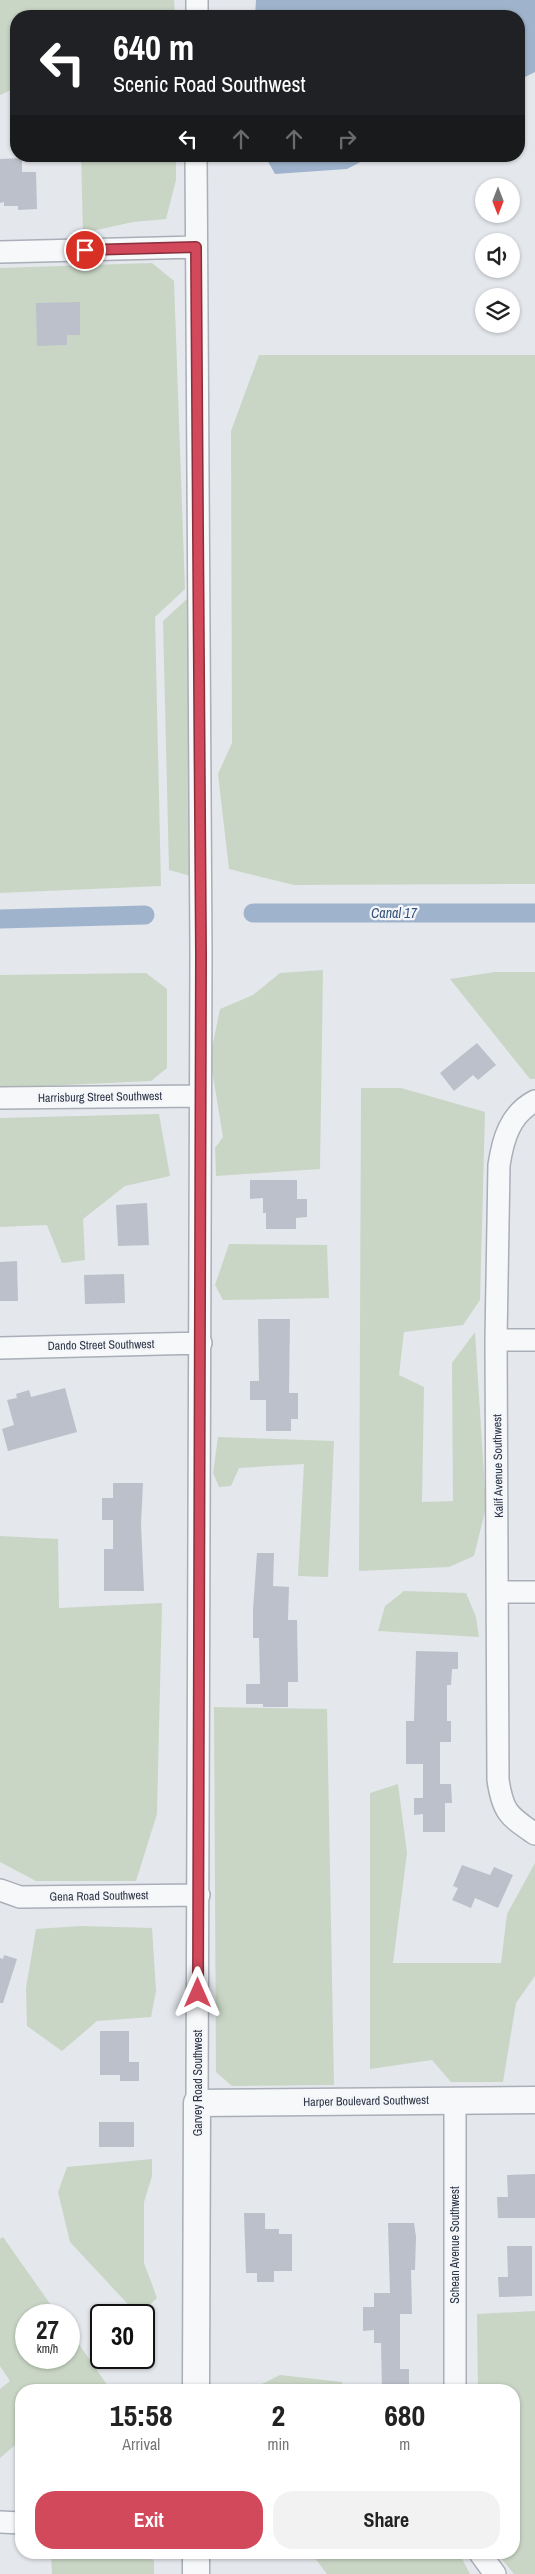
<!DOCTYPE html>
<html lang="en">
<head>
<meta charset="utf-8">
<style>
	:root { --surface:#fff; --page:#f2f2f2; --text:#222; --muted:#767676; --accent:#d1495b }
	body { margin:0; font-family:"Archivo Narrow",sans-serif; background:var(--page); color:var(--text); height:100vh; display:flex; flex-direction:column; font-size:19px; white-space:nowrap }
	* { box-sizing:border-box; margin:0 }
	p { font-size:16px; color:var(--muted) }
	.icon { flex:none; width:28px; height:28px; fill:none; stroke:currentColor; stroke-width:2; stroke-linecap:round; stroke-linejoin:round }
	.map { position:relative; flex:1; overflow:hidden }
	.panel { position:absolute; left:15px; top:2384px; width:505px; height:175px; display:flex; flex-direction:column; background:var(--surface); border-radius:20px; box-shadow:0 1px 4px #0004 }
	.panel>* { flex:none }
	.hud { position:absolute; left:10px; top:10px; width:515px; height:152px; border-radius:20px; box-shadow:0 1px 4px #0004; background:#202124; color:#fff; overflow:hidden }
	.needle { width:32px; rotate:180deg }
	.tools { position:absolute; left:475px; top:178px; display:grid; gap:10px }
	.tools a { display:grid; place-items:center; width:45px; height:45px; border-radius:50%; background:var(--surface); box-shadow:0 1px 4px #0004; font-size:25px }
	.speed { position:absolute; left:15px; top:2304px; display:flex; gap:10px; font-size:25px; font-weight:700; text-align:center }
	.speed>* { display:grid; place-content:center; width:65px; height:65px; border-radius:50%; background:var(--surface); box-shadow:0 1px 4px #0004; line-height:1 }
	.speed small { font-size:12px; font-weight:400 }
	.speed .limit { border:2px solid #111; border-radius:8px; background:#fff; color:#111 }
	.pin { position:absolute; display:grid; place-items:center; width:42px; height:42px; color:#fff; margin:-21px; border:2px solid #fff; border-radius:50%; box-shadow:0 1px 5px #0007 }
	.me { position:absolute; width:55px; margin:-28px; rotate:0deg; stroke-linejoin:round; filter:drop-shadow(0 0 4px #0008) }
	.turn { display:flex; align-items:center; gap:18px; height:105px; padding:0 20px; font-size:22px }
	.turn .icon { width:65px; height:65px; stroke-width:2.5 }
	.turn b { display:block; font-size:35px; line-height:42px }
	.lanes { display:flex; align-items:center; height:48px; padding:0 20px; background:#0003; justify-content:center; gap:25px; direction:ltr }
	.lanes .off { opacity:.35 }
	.eta { display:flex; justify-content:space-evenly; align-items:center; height:85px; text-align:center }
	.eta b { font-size:30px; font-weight:700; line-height:35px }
	.cta { display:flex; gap:10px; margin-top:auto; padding:10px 20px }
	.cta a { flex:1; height:58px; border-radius:20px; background:var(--accent); color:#fff; font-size:20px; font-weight:700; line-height:58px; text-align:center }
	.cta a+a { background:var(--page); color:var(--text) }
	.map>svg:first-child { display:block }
	.green { fill:#c9d6c5 }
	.water { fill:#9fb4cc }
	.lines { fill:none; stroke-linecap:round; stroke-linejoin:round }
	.canal { stroke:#9fb4cc; stroke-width:19 }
	.building { fill:#bbc0ca }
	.minor-casing { stroke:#a9aeb7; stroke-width:24 }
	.tertiary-casing { stroke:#a9aeb7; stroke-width:29 }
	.minor { stroke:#f7f8fa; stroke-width:21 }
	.tertiary { stroke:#f7f8fa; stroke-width:26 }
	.route-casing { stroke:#882f3b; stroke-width:12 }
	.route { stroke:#d1495b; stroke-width:9 }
	.labels { text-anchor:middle; stroke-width:4.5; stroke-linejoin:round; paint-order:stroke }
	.street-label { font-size:12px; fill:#2b3445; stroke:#f4f6f9 }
	.water-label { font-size:14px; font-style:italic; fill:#34527a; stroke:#f4f6f9 }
</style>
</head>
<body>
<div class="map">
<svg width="535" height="2574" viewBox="0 0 535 2574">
	<rect width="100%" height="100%" fill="#e4e7ec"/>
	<!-- green -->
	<path class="green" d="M0,0H174L175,16H16V88L0,95Z
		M81,156H176V180L166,219L133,222L83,233Z
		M152,263L174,281L185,589L155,617L161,886L0,893V268Z
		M259,355H535V884L294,885L229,869L218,774L232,743L231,431Z
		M189,597L191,876L169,870L163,621Z
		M323,970L320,1169L216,1176L215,1148L223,1137L210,1058L220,1009L253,995L280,973Z
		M495,972H535V1079H530L450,979Z
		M146,973L167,989V1068L151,1081L0,1088V975Z
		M361,1088H401L485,1112L480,1300L463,1325L404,1332L399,1375L424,1387L422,1502L453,1501L452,1363L475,1332L486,1507L474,1556L449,1567L359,1571Z
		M159,1114L170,1176L125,1186L83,1219L85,1260L62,1263L47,1225L0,1227V1118Z
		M229,1244L327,1245L329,1298L223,1300L215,1285Z
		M218,1437L334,1441L328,1577L298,1576L304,1464L239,1468L231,1486L219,1487L213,1473Z
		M0,1536L58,1539L59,1608L162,1603L157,1814L136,1881H36L0,1862Z
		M404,1591L466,1593L476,1617L479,1637L378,1631L385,1606Z
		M214,1707L327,1709L334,2085L232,2086L216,2072Z
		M398,1784L407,1853L393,1963H501L507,1914L535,1863V1976L516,2003L503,2082H451L432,2060L370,2069V1793Z
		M81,1926L152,1928L156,1991L151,2017L97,2021L62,2051L27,2026L26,1988L36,1929Z
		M152,2159V2176L144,2202V2263L157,2298L138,2315L70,2242L58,2192L67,2167Z
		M3,2237L58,2315H26V2358H69V2330L110,2389L21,2390V2440L0,2458V2389L10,2381L0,2366V2239Z
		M535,2311V2574H514L497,2553L514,2552V2390H478L477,2314Z
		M280,2375L342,2382L343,2390H250Z
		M51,2553H147L154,2561V2574H52Z
		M311,2553H459L470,2574H327Z"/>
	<!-- water -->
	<path class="water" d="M256,0H535V72L519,80V16H255Z
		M265,156H372L347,169L275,174Z"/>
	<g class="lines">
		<!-- canal -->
		<path class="canal" d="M253,913H535
			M0,919L145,915"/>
	</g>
	<!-- building -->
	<path class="building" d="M22,158V172H36L37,209L18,210V206H4V202L0,203V159Z
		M80,302V335H67V345L37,346L36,303Z
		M477,1043L496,1065L478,1080L473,1075L454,1091L440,1073Z
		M250,1180H297V1199H307V1217L296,1218V1229H266V1213H263V1198L250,1199Z
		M147,1203L149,1245L118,1246L116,1205Z
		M17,1261L18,1301H0V1262Z
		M124,1274L125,1303L85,1304L84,1275Z
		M258,1319H290L289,1393H298V1419H291V1431H266V1400H250V1381H259Z
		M65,1388L77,1432L8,1451L2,1429L14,1425L7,1400L17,1398L16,1394L29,1390L31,1397Z
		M113,1483H143L141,1524L144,1591H104V1549H113V1520H102V1498H113Z
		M257,1553H274L273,1586L289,1587L288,1620H297L298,1682H288V1707H263V1704H246V1684H260L259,1638H253V1610Z
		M416,1651L458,1652V1669H452L451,1685H447V1721H451V1742H440V1784H451L452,1803H445V1832H423V1814L414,1815V1798H423V1764H406V1721H414Z
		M462,1865L490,1875L494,1867L513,1875L498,1908L475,1898L471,1908L452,1900L458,1888L453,1886Z
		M4,1955L17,1959L3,2003H0V1958L3,1959Z
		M100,2031H129V2062H139V2081H120V2075H100Z
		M99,2122H134V2147H99Z
		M535,2174V2218H498L497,2197H508L507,2175Z
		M244,2213H265V2229H279V2234H292V2271H274V2282H257V2273H246Z
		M388,2223H414L416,2237L415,2270H411L412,2314H400V2369H409V2390H382L381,2343H374V2330L363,2331V2307H374V2293H390Z
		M507,2246H532V2296L499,2297L498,2277H508Z"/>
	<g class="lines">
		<!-- minor casing -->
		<g class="minor-casing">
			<path id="minor" d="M197,16V0
				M196,156L201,954L197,2103
				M0,252L196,247
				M0,1098L200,1096
				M535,1101C510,1114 503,1139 499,1165L496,1340L498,1780C503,1813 509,1816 535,1834
				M496,1340H535
				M0,1348L201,1343
				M499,1592H535
				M0,1890L20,1897L199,1895
				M455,2100V2390
				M0,2522L21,2523
				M479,2552L495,2574"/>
		</g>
		<!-- tertiary casing -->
		<g class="tertiary-casing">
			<path id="tertiary" d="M196,2390L197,2103L535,2100
				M196,2552V2574"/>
		</g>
		<!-- minor -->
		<use href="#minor" class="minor"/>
		<!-- tertiary -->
		<use href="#tertiary" class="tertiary"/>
	</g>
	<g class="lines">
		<!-- route casing -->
		<g class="route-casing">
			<path id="route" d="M85,250L196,247L201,954L198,1993"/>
		</g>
		<!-- route -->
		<use href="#route" class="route"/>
	</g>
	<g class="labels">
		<!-- street labels -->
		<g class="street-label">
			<text transform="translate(100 1097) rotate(-1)" y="4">Harrisburg Street Southwest</text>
			<text transform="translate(101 1345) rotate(-1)" y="4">Dando Street Southwest</text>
			<text transform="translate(498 1466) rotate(-91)" y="4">Kalif Avenue Southwest</text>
			<text transform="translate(99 1896) rotate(-1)" y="4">Gena Road Southwest</text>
			<text transform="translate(198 2083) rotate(-90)" y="4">Garvey Road Southwest</text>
			<text transform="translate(366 2101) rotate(-1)" y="4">Harper Boulevard Southwest</text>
			<text transform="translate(455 2245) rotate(-90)" y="4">Schean Avenue Southwest</text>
		</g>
		<!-- water labels -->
		<g class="water-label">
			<text x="394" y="918">Canal 17</text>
		</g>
	</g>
</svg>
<div class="tools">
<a><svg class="needle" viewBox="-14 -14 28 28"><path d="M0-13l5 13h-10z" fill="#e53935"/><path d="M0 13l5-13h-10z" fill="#767676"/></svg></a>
<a><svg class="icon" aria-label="sound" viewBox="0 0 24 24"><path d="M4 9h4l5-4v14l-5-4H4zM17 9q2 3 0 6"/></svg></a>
<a><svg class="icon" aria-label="layers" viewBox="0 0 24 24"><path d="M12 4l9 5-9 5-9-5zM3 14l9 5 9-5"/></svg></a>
</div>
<div class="speed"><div>27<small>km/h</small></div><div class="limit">30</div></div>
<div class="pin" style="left:85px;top:250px;background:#d93025"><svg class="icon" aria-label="arrive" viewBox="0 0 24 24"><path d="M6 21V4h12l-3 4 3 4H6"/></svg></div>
<svg class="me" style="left:198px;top:1993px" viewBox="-20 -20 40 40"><path d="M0-17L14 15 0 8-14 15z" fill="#d1495b" stroke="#fff" stroke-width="4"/></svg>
<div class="hud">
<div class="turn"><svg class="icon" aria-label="left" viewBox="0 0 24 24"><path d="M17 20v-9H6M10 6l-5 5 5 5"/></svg><div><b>640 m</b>Scenic Road Southwest</div></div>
<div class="lanes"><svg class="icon" aria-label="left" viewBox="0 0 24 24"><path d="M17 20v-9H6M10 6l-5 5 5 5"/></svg><svg class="icon off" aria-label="ahead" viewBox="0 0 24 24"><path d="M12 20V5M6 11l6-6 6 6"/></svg><svg class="icon off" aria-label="ahead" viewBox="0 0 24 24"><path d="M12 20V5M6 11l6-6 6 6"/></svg><svg class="icon off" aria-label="right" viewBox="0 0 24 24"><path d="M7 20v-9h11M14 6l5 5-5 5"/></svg></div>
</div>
<section class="panel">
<div class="eta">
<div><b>15:58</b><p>Arrival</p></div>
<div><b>2</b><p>min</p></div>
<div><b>680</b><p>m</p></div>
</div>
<div class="cta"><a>Exit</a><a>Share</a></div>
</section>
</div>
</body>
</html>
